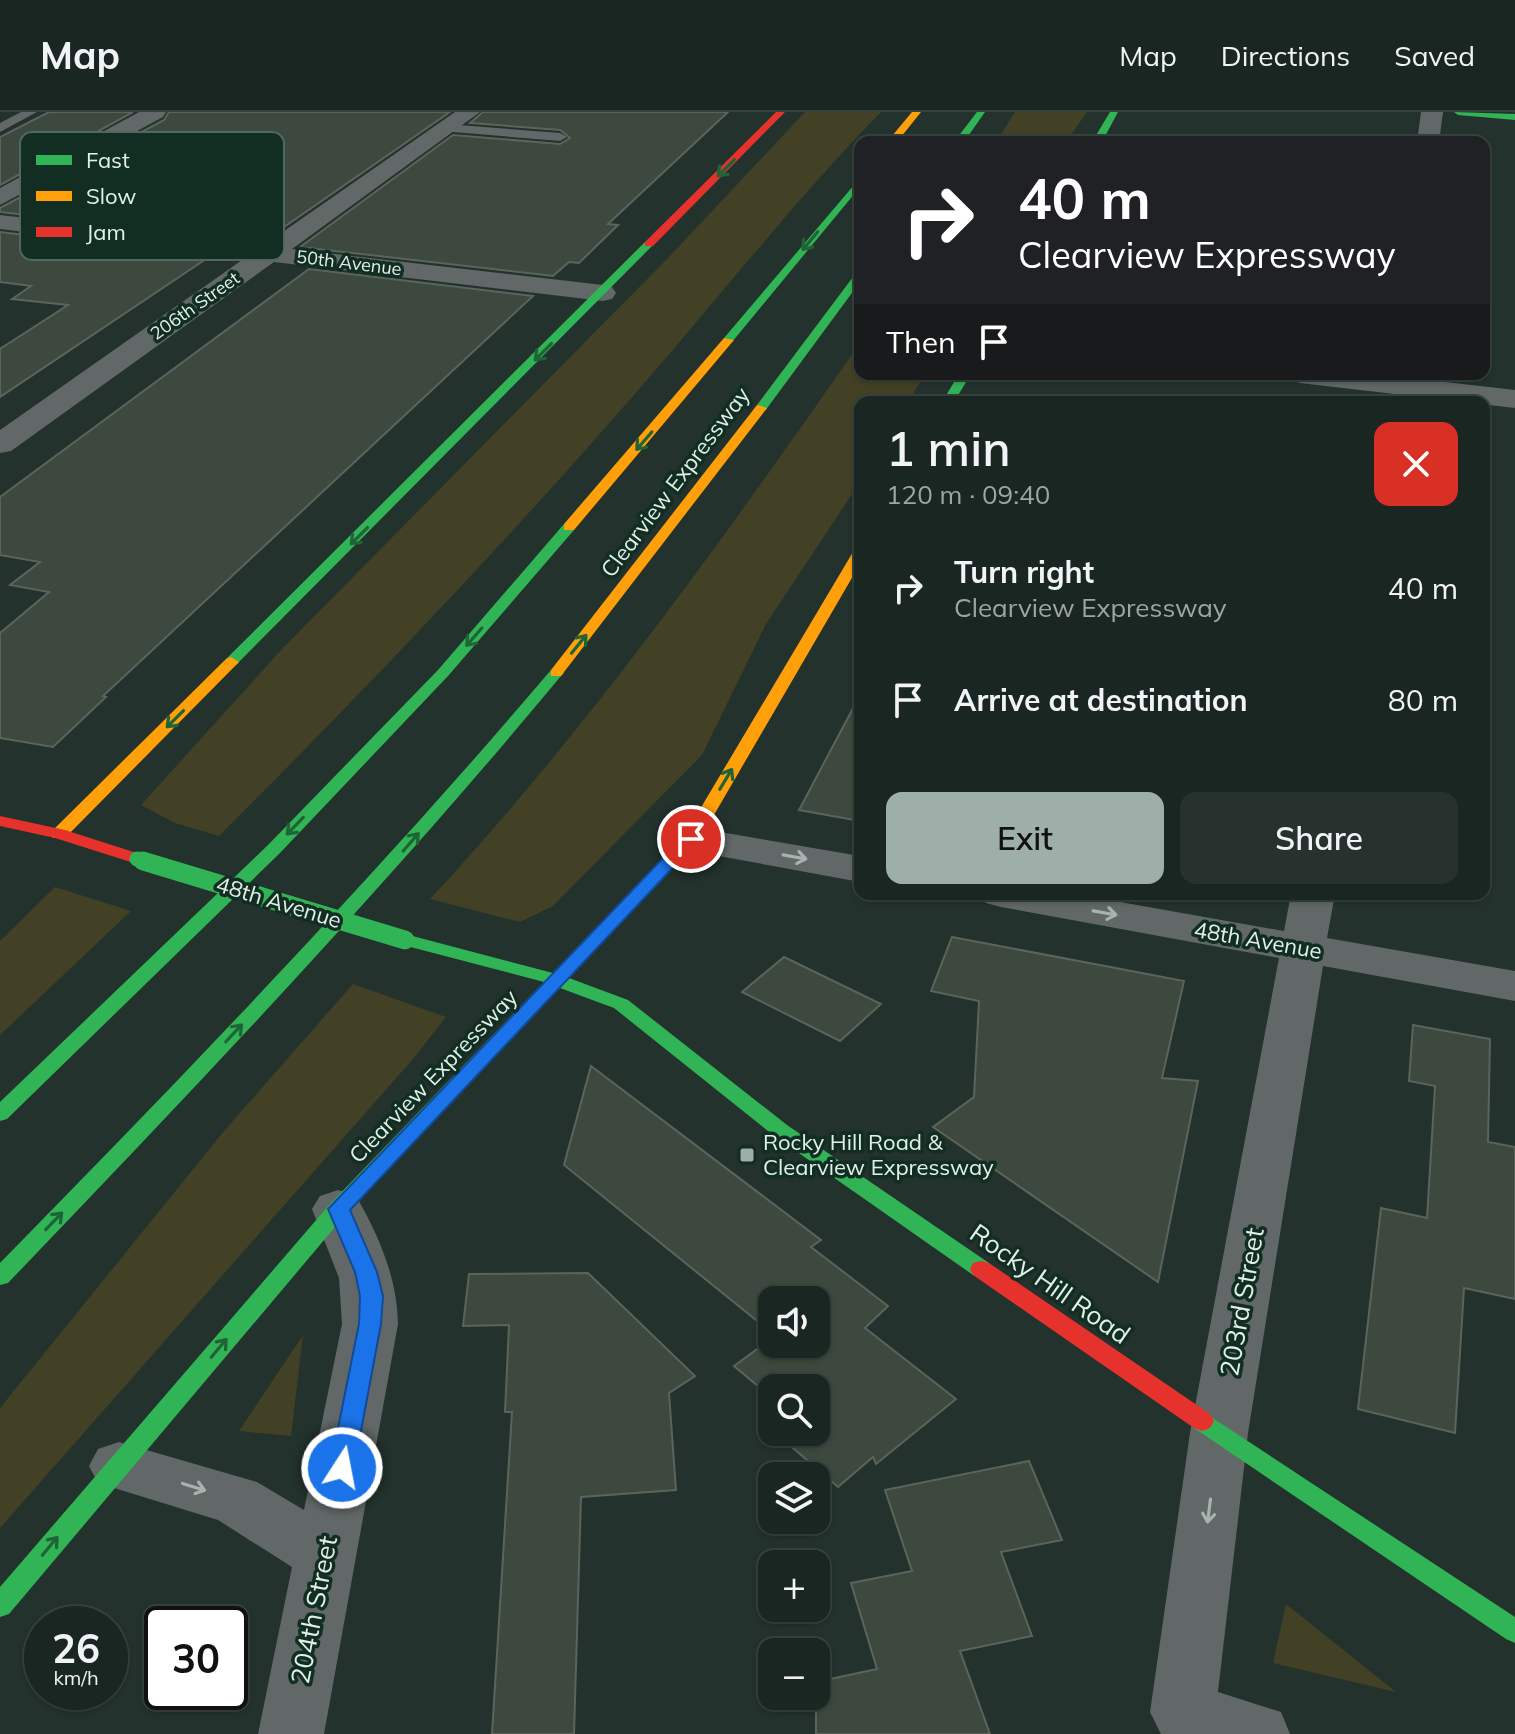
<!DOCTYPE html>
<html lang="en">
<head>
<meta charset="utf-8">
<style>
	:root { --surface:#1a2621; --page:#27322e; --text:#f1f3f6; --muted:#9fa5a5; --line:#38433f; --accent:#9eaea8 }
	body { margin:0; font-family:Mulish,sans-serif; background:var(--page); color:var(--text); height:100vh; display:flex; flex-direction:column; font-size:30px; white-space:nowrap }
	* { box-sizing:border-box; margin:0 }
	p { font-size:26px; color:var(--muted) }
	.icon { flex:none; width:44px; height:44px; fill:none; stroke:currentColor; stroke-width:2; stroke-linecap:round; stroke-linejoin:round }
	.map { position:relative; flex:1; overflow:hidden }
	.panel { position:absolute; left:854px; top:284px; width:636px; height:504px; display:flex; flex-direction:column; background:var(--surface); border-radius:16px; box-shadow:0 2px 6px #0004,0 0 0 2px var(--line) }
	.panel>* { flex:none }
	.banner { position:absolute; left:854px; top:24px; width:636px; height:244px; border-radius:16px; box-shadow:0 2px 6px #0004,0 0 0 2px var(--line); background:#202124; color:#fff; overflow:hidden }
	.controls { position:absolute; left:758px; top:1174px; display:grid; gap:16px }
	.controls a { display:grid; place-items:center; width:72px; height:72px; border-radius:16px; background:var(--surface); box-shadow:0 2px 6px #0004,0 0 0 2px var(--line); font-size:40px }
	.speed { position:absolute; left:24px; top:1494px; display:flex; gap:16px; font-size:40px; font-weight:700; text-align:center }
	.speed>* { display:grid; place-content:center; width:104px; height:104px; border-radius:50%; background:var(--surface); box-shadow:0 2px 6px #0004,0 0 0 2px var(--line); line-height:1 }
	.speed small { font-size:20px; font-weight:400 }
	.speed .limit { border:4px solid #111; border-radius:12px; background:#fff; color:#111 }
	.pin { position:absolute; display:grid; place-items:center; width:68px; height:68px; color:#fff; margin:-34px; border:4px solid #fff; border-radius:50%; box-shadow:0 2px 8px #0007 }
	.me { position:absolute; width:88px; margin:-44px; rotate:11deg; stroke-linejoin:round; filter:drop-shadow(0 0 6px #0008) }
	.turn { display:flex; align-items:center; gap:28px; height:168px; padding:0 32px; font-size:36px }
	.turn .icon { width:104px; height:104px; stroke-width:2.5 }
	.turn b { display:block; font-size:56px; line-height:68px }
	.then { display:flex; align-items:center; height:76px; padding:0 32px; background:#0003; gap:16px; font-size:30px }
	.round { display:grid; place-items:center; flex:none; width:84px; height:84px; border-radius:16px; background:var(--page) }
	.summary { display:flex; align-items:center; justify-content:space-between; height:136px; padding:0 32px }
	h1 { font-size:48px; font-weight:600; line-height:60px }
	.primary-button { display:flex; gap:16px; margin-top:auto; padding:16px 32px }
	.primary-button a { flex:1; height:92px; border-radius:16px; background:var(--accent); color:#111; font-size:32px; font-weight:600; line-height:92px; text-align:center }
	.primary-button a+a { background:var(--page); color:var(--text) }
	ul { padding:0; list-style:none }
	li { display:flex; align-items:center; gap:24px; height:112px; padding:0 32px }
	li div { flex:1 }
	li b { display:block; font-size:30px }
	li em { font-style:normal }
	header { display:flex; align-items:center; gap:48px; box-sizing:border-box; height:112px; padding:0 40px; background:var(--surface); border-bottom:2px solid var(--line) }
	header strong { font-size:38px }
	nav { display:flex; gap:44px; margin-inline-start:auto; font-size:28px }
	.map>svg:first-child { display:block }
	.green { fill:#424125 }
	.building { fill:#3d493e; stroke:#5a645c; stroke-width:2 }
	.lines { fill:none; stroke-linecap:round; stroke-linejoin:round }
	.lane { fill:#616867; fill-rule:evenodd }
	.street { fill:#616867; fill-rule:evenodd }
	.fast { fill:#30b455; fill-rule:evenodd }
	.slow { fill:#ff9f0a; fill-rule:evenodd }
	.jam { fill:#e5322d; fill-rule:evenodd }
	.fast-bridge-far1 { stroke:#30b455; stroke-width:15 }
	.fast-bridge { stroke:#30b455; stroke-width:19 }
	.oneway { stroke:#1e6437 }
	.oneway2 { stroke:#a7b3af }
	.route { fill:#1a73e8; stroke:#114b97; stroke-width:2 }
	.poi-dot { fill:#9eaea8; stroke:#122e23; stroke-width:3 }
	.labels { text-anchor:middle; stroke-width:7; stroke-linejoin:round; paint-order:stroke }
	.far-street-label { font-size:18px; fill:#e1f1ea; stroke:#122e23 }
	.street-label { font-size:22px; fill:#e1f1ea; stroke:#122e23 }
	.poi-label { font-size:22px; fill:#e1f1ea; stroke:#122e23; text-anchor:start }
	.near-street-label { font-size:26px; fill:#e1f1ea; stroke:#122e23 }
	.key { fill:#122e23; stroke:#50685f; stroke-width:2 }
	.key-label { font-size:22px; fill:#e1f1ea }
</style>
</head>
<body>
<header>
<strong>Map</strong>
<nav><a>Map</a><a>Directions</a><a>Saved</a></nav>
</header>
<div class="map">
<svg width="1515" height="1622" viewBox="0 0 1515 1622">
	<rect width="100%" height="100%" fill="#23322c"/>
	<!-- green -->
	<path class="green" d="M805,0H881C790,93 712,195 626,292C496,441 359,584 219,724L175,711L141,693L281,538L668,146Z
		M1015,0H1087L1066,30H996Z
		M860,231V262H925L908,290H860V370L766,512L702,643L553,794L520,810L430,787C589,616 726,423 860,231Z
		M55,775L131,799L0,923V829Z
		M353,872L446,905L413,947L0,1416V1296L224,1019Z
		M303,1223L291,1324L239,1319Z
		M1286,1492L1396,1580L1273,1551Z"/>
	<!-- building -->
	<path class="building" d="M49,0H133L0,73V25Z
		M169,0H450L281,117L271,103L235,127L0,100V96L164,8Z
		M483,0H728L608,112L618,113L579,151L569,150L553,164L300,135L453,23L560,32L570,26L560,18L470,11Z
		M0,120L209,145L0,285V237L68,193L12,187L31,174L0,170Z
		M309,157L533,184L103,584L106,585L53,635L0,626V521L49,480L10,473L40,450L0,443V385Z
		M860,583V709L799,698Z
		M952,825L1184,869L1162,966L1198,969L1158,1170L933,1015L974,985L979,889L931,879Z
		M784,845L881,892L840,929L742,880Z
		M1413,913L1490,927L1488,1030L1515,1035V1187L1464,1176L1455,1321L1358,1297L1381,1096L1427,1106L1435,974L1409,969Z
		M591,954L821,1128L811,1135L888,1194L865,1216L956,1287L876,1352L873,1345L838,1375L777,1322L816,1320V1276H772V1286L734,1254L772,1226V1232H816V1188H772V1221L564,1053Z
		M588,1161L695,1264L669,1281L676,1378L581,1385L574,1622H492L512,1300H505L509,1213L463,1214L469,1162Z
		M1029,1349L1062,1428L1001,1440L1032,1524L960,1539L990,1622H816V1570L877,1557L851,1471L912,1459L885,1378Z"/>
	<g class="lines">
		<!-- lane -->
		<path class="lane" d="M21,0H37L0,20V11Z
			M446,12L560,21L567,25L560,29L441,19V13Z"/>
		<!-- street -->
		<path class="street" d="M139,0H166L163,5L0,93V76Z
			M455,0H480L292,137L603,173L612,175L616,181L612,187L603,189L274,150L11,339L0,341V318L245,146L0,117V103L264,133Z
			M1421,0H1443L1439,30H1417Z
			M1286,262H1375L1515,278V296L1300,271L1290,268Z
			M691,715L860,744V770L676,736L670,727L676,718Z
			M979,782H1075L1284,819L1291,782H1335L1327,826L1515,859V889L1323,854L1248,1321L1218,1580L1281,1600L1290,1622H1161L1150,1600L1190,1321L1279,846L1001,795L986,791Z
			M338,1078L356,1084C379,1124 397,1165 398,1212L324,1622H258L292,1455L218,1408L98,1371L89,1354L98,1337L119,1330L257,1370L304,1398L342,1212L339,1166L312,1097L320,1084Z"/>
		<!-- fast -->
		<path class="fast" d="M977,0H985L964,30H954Z
			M1110,0H1118L1102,30H1092Z
			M1454,0L1515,2V8L1458,3Z
			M860,66V75L732,230H724V226Z
			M645,130L654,132L236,553H226V547Z
			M860,160V170L765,299H757V293L856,161Z
			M959,262H971L954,290H942Z
			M569,411L574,412V418L448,564L280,741L7,1007L0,1009V990L268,733L438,558L564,412Z
			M556,556L564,561L561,564C386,775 198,973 8,1171L0,1173V1151C189,958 376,764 551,558Z
			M671,743L680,748L677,752L569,866L628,888L787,1013L989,1151L992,1157L989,1163L981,1165L973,1163L773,1023L614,896L560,876L346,1102L9,1502L0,1505V1475L330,1092L544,870L399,832L396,828L399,824L405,822L553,861L665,744Z
			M1202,1299L1515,1505V1531L1506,1527L1194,1316L1190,1309L1194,1302Z"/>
		<!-- slow -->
		<path class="slow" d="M912,0H921L897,30H887Z
			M724,226L734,228L574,418H564V412Z
			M757,293L767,296L561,564H551V558Z
			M860,436V452L700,727L677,752H665L662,748L684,724L853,440Z
			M231,545L239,550L236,553L65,726H53L51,722L53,718L226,547Z"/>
		<!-- jam -->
		<path class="jam" d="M776,0H785L653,134H645V130Z
			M0,704L65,718L143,743L146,747L137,752L55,726L0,714Z
			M981,1149L989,1151L1210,1302L1214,1309L1210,1316L1202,1319L1194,1316L973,1163L970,1157L973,1151Z"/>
		<!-- fast-bridge-far1 -->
		<path class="fast-bridge-far1" d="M137,747L150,751"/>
		<!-- fast-bridge -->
		<path class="fast-bridge" d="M143,749L405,828"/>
	</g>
	<!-- one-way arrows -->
	<defs><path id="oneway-shaft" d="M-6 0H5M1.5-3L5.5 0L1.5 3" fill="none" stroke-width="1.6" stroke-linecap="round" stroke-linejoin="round" transform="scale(2)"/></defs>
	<g class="oneway">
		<use href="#oneway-shaft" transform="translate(726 56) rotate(135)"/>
		<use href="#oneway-shaft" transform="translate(810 129) rotate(130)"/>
		<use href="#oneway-shaft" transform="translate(543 240) rotate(135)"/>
		<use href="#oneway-shaft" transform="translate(644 329) rotate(131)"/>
		<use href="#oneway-shaft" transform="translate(359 424) rotate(135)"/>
		<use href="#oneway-shaft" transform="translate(474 525) rotate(131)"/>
		<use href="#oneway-shaft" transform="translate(579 532) rotate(-51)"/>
		<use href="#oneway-shaft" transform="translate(175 607) rotate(135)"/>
		<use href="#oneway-shaft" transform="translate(726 667) rotate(-59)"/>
		<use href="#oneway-shaft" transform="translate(295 714) rotate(134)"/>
		<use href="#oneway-shaft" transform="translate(411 730) rotate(-49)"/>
		<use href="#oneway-shaft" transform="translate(234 921) rotate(-47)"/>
		<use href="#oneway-shaft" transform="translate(54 1109) rotate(-46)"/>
		<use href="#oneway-shaft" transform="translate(219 1236) rotate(-50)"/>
		<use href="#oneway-shaft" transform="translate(50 1434) rotate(-50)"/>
	</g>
	<g class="oneway2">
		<use href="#oneway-shaft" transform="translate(795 745) rotate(10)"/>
		<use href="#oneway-shaft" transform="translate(1105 801) rotate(10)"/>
		<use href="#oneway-shaft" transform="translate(194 1375) rotate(17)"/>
		<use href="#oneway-shaft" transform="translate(1209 1399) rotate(97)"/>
	</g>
	<!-- route -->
	<path class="route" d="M691,721L697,723L700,727L697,730L350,1098L377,1160L383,1184L381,1212L354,1356L350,1363L342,1366L333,1363L330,1356L359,1212L360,1184L355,1160L328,1097L685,723Z"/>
	<!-- markers -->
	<rect class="poi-dot" x="739" y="1035" width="16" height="16" rx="4"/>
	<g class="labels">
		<!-- far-street labels -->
		<g class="far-street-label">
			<text transform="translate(349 151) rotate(7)" y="6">50th Avenue</text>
			<text transform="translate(195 194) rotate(-35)" y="6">206th Street</text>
		</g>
		<!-- street labels -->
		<g class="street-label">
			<text transform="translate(675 370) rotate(-53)" y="8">Clearview Expressway</text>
			<text transform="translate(279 790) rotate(17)" y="8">48th Avenue</text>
			<text transform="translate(1258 828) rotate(10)" y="8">48th Avenue</text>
			<text transform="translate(433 964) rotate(-46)" y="8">Clearview Expressway</text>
		</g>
		<!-- poi labels -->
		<g class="poi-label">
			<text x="763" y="1038">Rocky Hill Road &amp;<tspan x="763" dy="25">Clearview Expressway</tspan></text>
		</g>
		<!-- near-street labels -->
		<g class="near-street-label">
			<text transform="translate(1050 1172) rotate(35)" y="9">Rocky Hill Road</text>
			<text transform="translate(1242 1190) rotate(-80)" y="9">203rd Street</text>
			<text transform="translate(314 1498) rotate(-79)" y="9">204th Street</text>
		</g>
	</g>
	<!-- legend -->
	<rect x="20" y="20" width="264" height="128" rx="12" class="key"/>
	<rect x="36" y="43" width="36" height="10" fill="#30b455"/>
	<rect x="36" y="79" width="36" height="10" fill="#ff9f0a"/>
	<rect x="36" y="115" width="36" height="10" fill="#e5322d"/>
	<g class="key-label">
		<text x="86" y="56">Fast</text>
		<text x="86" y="92">Slow</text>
		<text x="86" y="128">Jam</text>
	</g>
</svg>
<div class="controls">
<a><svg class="icon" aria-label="sound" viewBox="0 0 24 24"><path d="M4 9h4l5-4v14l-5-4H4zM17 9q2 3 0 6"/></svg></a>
<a><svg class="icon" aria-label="search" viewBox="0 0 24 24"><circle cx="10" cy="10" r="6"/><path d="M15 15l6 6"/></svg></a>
<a><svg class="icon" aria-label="layers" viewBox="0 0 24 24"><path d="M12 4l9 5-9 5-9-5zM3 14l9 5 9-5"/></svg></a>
<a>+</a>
<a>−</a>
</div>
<div class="speed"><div>26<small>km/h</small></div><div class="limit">30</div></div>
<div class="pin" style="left:691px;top:727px;background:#d93025"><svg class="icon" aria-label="arrive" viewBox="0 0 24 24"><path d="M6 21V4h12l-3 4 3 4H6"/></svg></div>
<svg class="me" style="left:342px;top:1356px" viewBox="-20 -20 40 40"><circle r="17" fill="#1a73e8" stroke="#fff" stroke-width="3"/><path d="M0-11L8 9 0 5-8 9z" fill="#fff"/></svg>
<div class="banner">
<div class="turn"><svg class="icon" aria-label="right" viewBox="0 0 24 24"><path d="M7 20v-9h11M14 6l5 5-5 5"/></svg><div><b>40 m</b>Clearview Expressway</div></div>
<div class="then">Then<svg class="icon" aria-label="arrive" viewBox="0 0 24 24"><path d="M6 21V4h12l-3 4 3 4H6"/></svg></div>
</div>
<section class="panel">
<div class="summary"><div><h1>1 min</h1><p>120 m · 09:40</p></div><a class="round" style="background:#d93025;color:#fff"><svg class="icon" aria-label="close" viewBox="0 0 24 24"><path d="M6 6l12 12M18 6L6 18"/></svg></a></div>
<ul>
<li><svg class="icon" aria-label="right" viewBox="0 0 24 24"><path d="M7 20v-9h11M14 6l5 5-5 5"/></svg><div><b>Turn right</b><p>Clearview Expressway</p></div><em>40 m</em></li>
<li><svg class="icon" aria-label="arrive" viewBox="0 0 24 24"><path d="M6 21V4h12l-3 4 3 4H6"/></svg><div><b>Arrive at destination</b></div><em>80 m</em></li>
</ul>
<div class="primary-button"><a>Exit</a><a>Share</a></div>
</section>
</div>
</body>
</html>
